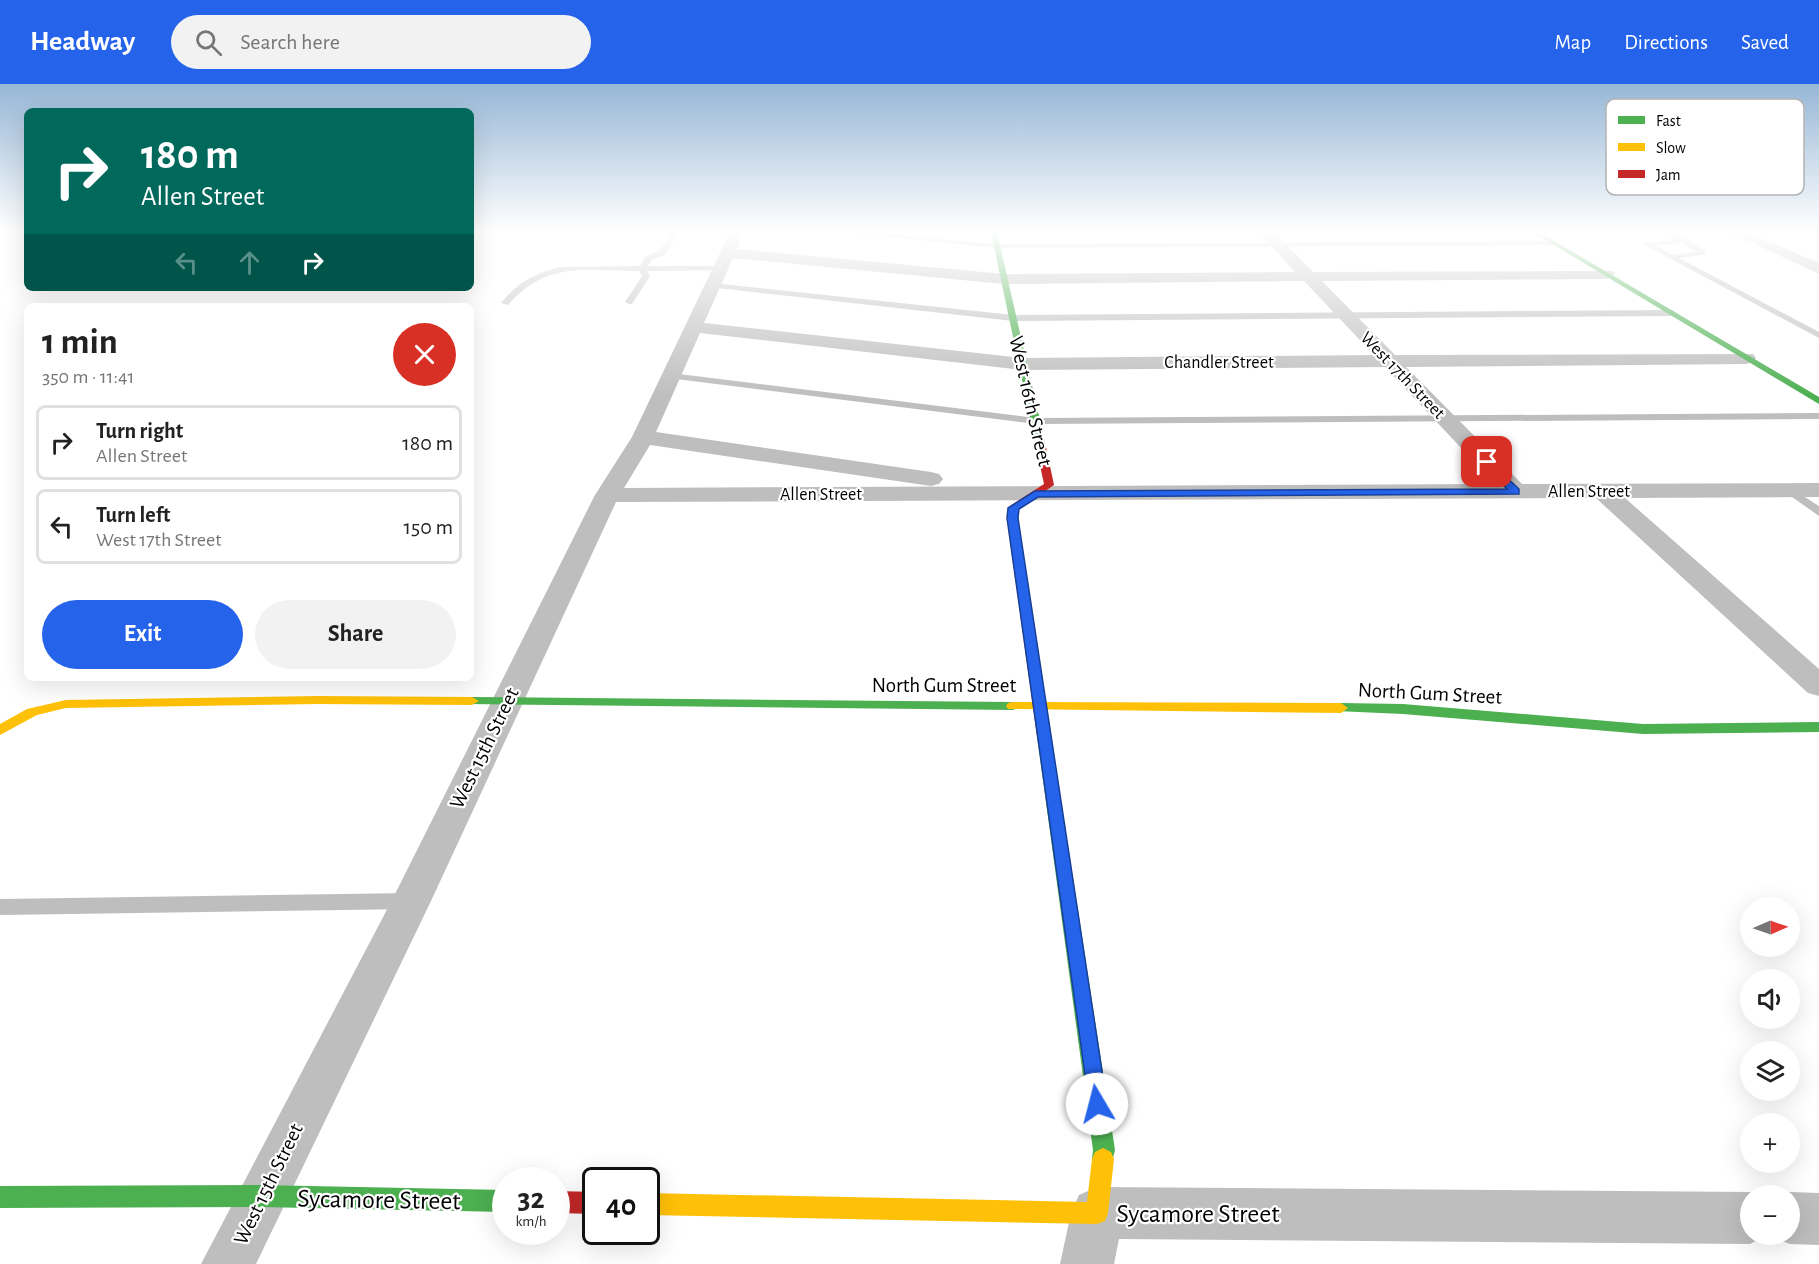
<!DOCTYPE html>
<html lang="en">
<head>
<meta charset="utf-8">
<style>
	:root { --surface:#fff; --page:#f2f2f2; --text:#222; --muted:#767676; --line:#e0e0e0; --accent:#2563eb }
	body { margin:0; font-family:"Alegreya Sans",sans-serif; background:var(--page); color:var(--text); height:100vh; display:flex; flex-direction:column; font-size:22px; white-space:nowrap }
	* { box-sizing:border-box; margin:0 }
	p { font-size:20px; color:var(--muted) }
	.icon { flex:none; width:33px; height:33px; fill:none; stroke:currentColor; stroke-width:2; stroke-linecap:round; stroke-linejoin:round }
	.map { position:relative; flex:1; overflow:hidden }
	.side { position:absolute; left:24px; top:219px; width:450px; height:378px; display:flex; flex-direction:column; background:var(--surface); border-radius:9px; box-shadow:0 6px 24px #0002 }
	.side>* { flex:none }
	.guide { position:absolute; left:24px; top:24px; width:450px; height:183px; border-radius:9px; box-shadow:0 6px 24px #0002; background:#00695c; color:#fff; overflow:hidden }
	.needle { width:39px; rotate:88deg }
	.controls { position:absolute; left:1740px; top:813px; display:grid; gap:12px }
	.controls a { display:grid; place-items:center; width:60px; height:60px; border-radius:50%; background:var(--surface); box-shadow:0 6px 24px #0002; font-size:30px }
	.speed { position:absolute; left:492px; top:1083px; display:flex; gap:12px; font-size:30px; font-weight:700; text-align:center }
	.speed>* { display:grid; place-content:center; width:78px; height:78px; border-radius:50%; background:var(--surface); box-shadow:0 6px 24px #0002; line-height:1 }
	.speed small { font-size:15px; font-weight:400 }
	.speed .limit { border:3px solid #111; border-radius:9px; background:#fff; color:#111 }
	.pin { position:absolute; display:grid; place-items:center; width:51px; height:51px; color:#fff; margin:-26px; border-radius:12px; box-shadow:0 3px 9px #0006 }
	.me { position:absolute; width:66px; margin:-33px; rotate:352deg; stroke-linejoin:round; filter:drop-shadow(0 0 4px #0008) }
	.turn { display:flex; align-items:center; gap:21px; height:126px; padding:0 18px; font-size:27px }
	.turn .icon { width:78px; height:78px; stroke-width:2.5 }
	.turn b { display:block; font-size:42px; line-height:51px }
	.lanes { display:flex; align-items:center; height:57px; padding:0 18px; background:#0003; justify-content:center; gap:30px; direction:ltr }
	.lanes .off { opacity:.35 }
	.round { display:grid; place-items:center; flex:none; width:63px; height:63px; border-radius:32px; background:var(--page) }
	.summary { display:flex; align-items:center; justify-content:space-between; height:102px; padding:0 18px }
	h1 { font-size:36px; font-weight:700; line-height:45px }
	.button { display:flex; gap:12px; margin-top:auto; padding:12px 18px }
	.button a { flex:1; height:69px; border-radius:36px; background:var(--accent); color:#fff; font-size:24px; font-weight:700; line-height:69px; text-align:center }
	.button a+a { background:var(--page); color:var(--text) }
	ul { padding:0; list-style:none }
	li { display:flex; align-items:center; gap:18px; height:75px; margin:0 12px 9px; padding:0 6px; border:3px solid var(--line); border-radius:9px }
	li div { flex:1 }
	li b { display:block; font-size:22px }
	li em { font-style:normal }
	header { display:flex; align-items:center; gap:36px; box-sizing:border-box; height:84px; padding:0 30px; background:var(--accent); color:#fff }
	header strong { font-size:28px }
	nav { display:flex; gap:33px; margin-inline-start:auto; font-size:21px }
	.search { width:420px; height:54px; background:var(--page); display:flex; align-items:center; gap:15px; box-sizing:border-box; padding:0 21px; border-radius:33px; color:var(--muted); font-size:22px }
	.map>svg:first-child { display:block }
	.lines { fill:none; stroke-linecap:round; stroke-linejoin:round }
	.lane { fill:#bebebe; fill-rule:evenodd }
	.street { fill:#bebebe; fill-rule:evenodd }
	.fast { fill:#4caf50; fill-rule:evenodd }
	.slow { fill:#ffc107; fill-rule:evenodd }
	.jam { fill:#c62828; fill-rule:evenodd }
	.route { fill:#2563eb; stroke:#184099; stroke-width:1.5 }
	.labels { text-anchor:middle; stroke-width:4.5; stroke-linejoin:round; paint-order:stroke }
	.far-street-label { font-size:18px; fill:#000; stroke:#fff }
	.street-label { font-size:21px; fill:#000; stroke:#fff }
	.near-street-label { font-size:26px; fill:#000; stroke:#fff }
	.key { fill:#fff; stroke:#b2b2b2; stroke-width:1.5 }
	.key-label { font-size:16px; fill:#000 }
</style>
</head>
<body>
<header>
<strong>Headway</strong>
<div class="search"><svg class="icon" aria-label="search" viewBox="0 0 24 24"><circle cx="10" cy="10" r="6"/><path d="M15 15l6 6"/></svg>Search here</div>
<nav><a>Map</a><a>Directions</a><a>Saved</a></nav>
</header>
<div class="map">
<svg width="1819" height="1180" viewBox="0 0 1819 1180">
	<rect width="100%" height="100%" fill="#fff"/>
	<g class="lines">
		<!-- lane -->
		<path class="lane" d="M674,148H680L665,171L652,176L648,182H720L723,186L647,187L650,192L632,220H629L625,218L642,192L639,187C586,187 547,176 508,221L501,219C517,199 535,189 560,183L640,182L646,172L659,167Z
			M842,148H862L997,160L1554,157L1558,159L1554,161L997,164Z
			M1663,148C1677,147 1697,159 1707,170L1679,174L1819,248V254L1643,160L1675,156ZM1682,159L1697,168L1672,171L1655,161Z
			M712,199L1013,231L1672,226L1676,229L1672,232L1013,237L709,203L708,201Z
			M671,289L1036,334L1819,329V335L1036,340L668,294V290Z
			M1789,403L1819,422V432L1785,408V404Z
			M411,809L418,812L421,817L418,822L411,825L0,831V815Z"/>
		<!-- street -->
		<path class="street" d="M730,148H744L737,165L1004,190L1295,188L1259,148H1274L1313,188L1613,187L1615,190L1607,195L1322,197L1395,271L1753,270L1756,274L1753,278L1746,280L1406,283L1522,400L1819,399V413L1625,414L1819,585V612L1808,609L1596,414L616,418L431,817L256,1180H201L392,816L595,411L632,353ZM733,174L1004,200L1304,197L1374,271L1023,274L704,239ZM700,249L1023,286L1385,283L1495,400L624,404L650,361L931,402L939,400L943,395L939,390L931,388L656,348Z
			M1729,148H1747L1819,179V190Z
			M1097,1103L1750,1108L1759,1112H1750V1150H1769L1750,1160L1119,1155L1114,1180H1060L1071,1129L1079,1111Z
			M1790,1108L1819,1109V1161L1790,1160L1771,1153V1150H1790V1112H1781Z"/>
		<!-- fast -->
		<path class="fast" d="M991,148H997L1046,363L1041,366L1036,363Z
			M1532,148H1539L1819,313V320Z
			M472,613L1013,618L1020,622L1013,626L467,620L465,617L467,614Z
			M1341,619L1403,620L1643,640L1819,638V648L1643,650L1403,630L1336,627L1334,624L1336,621Z
			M1044,647L1051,652L1115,1066L1111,1082L1103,1086L1095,1082L1092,1075L1093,1066L1037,652Z
			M260,1101L506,1106V1128L260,1123L0,1124V1102Z"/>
		<!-- slow -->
		<path class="slow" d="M318,612L472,613L479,617L472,621L318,620L66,624L37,631L0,651V640L27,625L66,616Z
			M1013,618L1341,619L1348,624L1341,629L1008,625L1006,622L1008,619Z
			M1103,1064L1111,1068L1114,1075L1108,1129L1105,1137L1097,1140L646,1131V1109L1087,1118L1092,1075L1095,1068Z"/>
		<!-- jam -->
		<path class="jam" d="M1041,360L1046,363L1054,401L1019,425L1017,434L1051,652L1044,657L1037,652L1007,434L1010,422L1044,400L1036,363Z
			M556,1107L596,1108V1130L556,1129Z"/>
	</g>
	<!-- sky -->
	<linearGradient id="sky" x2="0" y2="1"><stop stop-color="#96b7d6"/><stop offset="0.47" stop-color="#fff"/><stop offset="1" stop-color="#fff" stop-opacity="0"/></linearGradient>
	<rect width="1819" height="313" fill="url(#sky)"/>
	<!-- route -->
	<path class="route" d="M1487,375L1519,405V410L1038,413L1019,425L1018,434L1107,1020L1104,1026L1097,1029L1090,1026L1007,434L1008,424L1035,407L1507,405L1482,378Z"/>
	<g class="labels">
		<!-- far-street labels -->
		<g class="far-street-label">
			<text x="1219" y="284">Chandler Street</text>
			<text transform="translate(1403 291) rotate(46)" y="6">West 17th Street</text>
			<text x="1589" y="413">Allen Street</text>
			<text x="821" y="416">Allen Street</text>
		</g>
		<!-- street labels -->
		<g class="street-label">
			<text transform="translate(1031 317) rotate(77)" y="7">West 16th Street</text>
			<text x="944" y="608">North Gum Street</text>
			<text transform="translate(1430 609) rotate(3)" y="7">North Gum Street</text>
			<text transform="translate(484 664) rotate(-64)" y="7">West 15th Street</text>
			<text transform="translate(268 1100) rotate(-64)" y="7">West 15th Street</text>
		</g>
		<!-- near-street labels -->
		<g class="near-street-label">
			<text transform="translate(379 1115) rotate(1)" y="9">Sycamore Street</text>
			<text x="1198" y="1138">Sycamore Street</text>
		</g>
	</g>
	<!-- legend -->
	<rect x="1606" y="15" width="198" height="96" rx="9" class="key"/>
	<rect x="1618" y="32" width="27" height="8" fill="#4caf50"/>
	<rect x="1618" y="59" width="27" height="8" fill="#ffc107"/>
	<rect x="1618" y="86" width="27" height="8" fill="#c62828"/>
	<g class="key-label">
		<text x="1656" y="42">Fast</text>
		<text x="1656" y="69">Slow</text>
		<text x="1656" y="96">Jam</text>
	</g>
</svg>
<div class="controls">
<a><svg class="needle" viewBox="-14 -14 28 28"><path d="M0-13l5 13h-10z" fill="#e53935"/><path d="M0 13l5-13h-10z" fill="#767676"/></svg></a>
<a><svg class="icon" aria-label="sound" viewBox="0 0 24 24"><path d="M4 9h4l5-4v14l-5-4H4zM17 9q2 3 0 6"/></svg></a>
<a><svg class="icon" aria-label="layers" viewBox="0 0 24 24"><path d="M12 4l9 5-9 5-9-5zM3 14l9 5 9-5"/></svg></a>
<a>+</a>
<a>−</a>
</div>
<div class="speed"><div>32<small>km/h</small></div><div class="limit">40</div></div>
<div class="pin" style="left:1487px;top:378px;background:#d93025"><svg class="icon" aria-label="arrive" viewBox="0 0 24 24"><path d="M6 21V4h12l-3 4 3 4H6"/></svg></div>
<svg class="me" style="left:1097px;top:1020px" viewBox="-20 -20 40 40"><circle r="19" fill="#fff"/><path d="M0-13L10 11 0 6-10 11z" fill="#2563eb"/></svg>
<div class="guide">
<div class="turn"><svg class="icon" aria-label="right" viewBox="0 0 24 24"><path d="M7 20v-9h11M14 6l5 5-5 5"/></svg><div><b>180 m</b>Allen Street</div></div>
<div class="lanes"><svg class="icon off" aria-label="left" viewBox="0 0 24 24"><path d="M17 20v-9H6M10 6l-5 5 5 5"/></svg><svg class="icon off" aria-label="ahead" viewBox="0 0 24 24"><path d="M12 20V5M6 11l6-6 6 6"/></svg><svg class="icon" aria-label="right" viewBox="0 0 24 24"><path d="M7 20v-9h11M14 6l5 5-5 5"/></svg></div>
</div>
<section class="side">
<div class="summary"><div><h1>1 min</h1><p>350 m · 11:41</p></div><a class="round" style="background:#d93025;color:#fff"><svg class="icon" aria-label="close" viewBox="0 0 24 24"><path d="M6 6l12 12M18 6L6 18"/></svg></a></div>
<ul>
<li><svg class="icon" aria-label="right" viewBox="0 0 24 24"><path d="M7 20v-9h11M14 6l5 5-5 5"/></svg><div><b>Turn right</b><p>Allen Street</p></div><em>180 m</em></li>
<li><svg class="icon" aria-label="left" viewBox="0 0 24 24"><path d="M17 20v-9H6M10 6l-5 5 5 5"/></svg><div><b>Turn left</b><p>West 17th Street</p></div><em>150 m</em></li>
</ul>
<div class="button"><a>Exit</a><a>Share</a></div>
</section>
</div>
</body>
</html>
